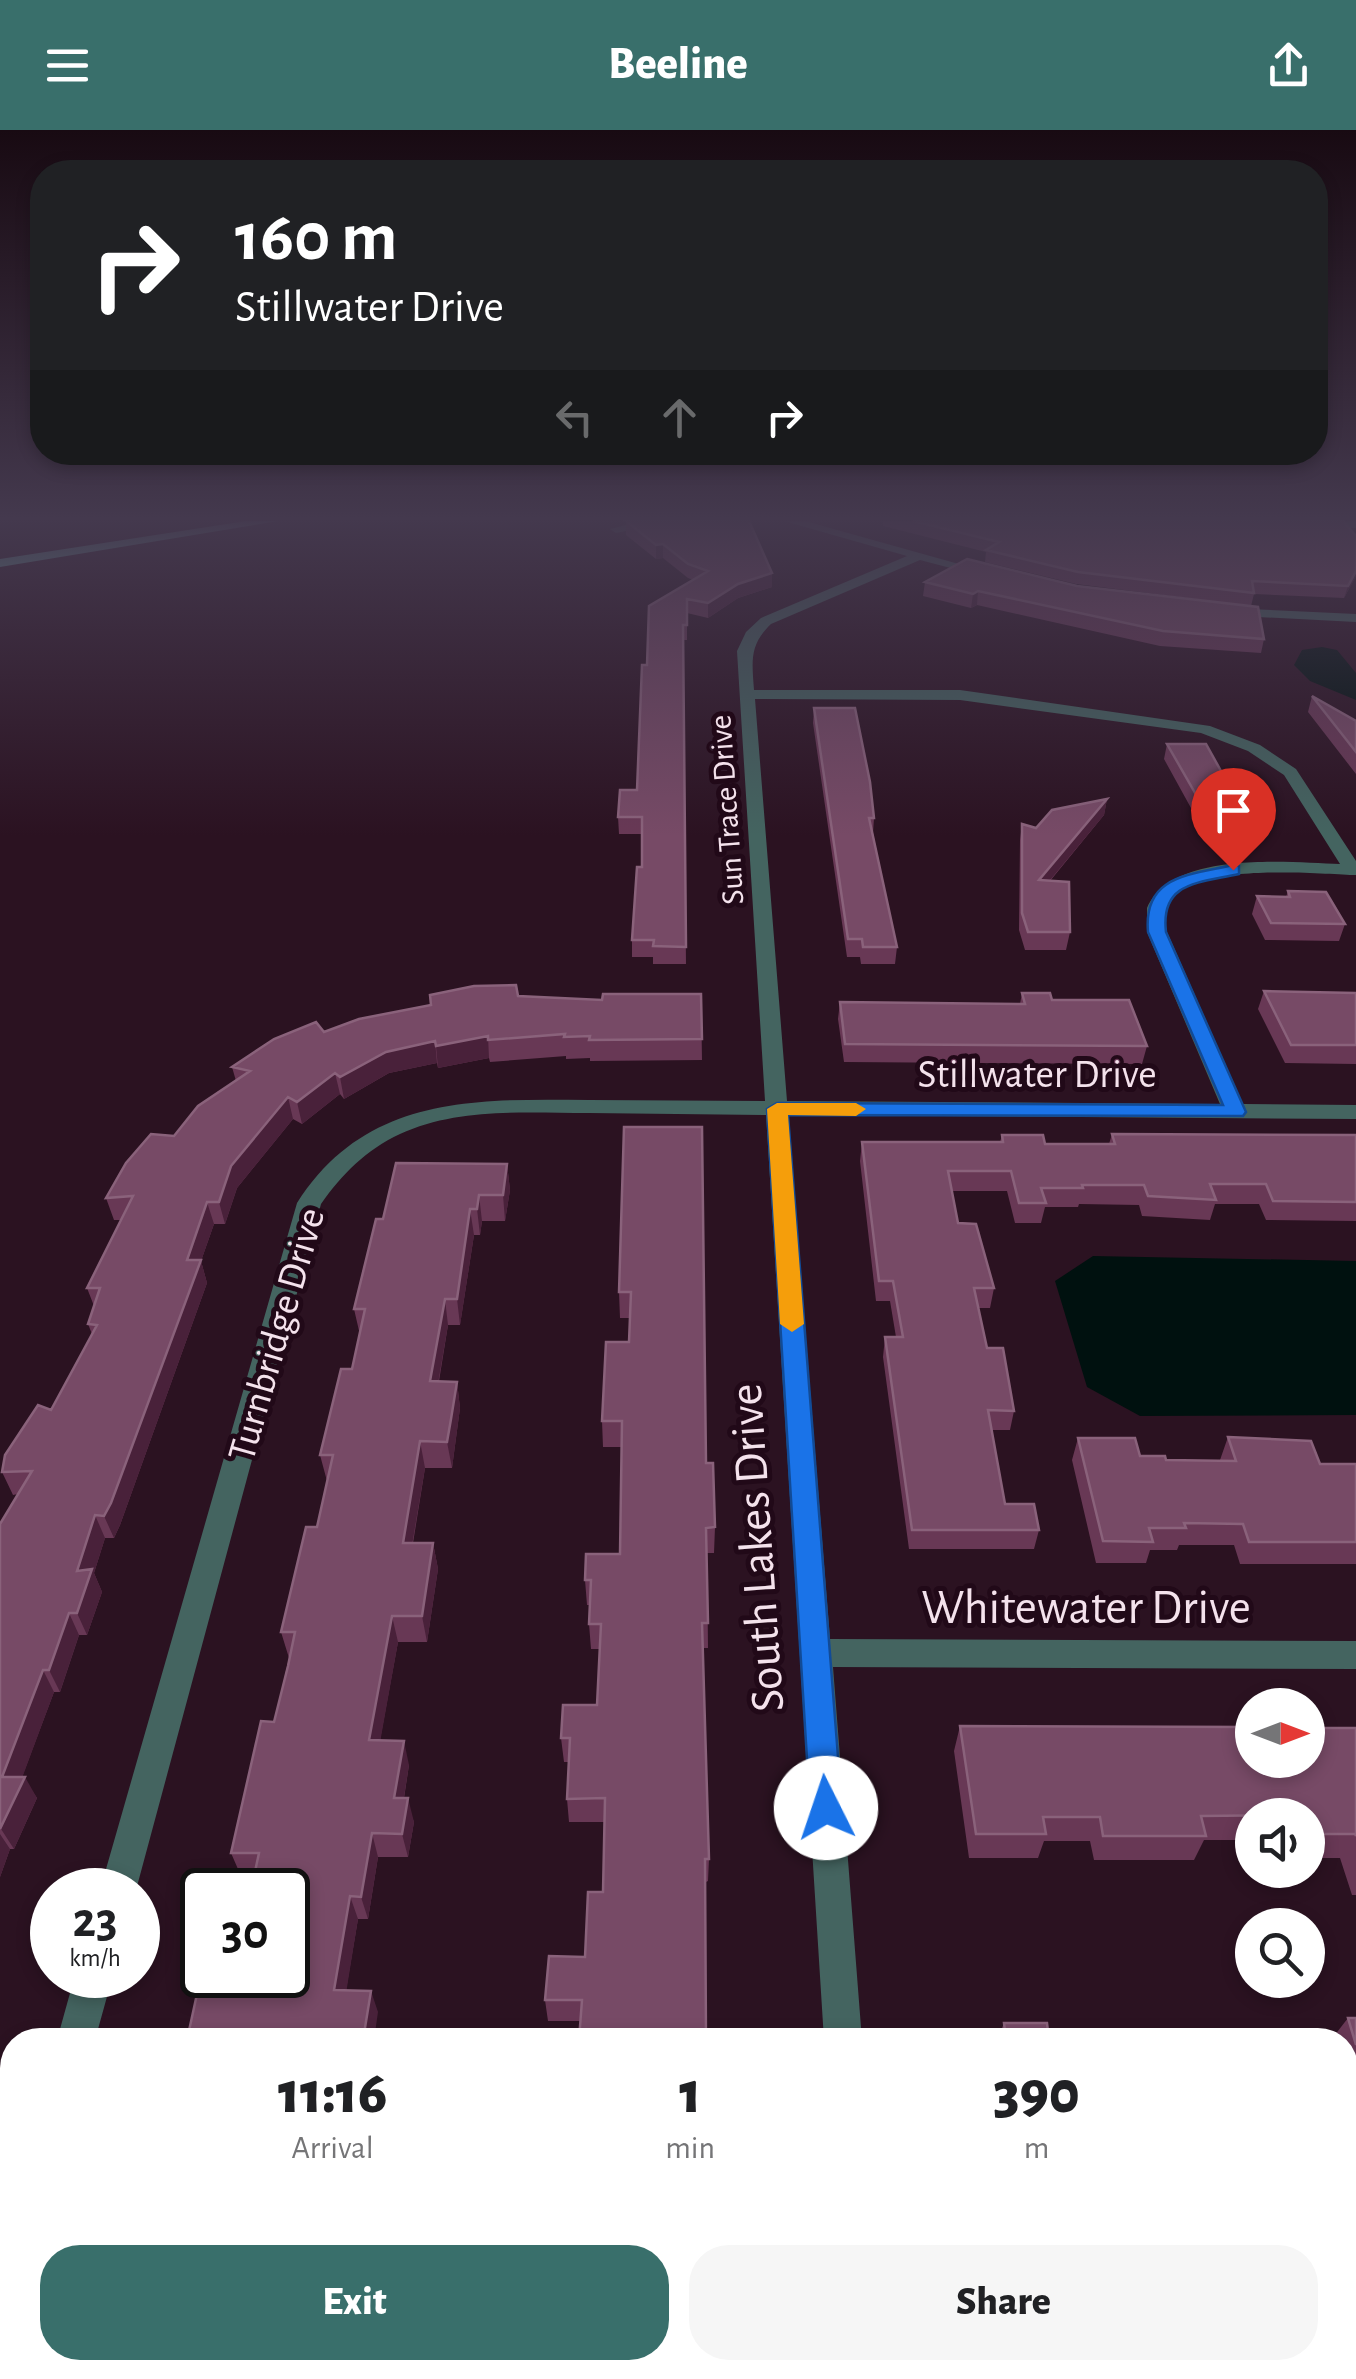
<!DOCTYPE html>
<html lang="en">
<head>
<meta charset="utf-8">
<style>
	:root { --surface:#fff; --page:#f6f6f6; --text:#202124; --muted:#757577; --accent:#396f6b }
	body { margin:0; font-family:"Alegreya Sans",sans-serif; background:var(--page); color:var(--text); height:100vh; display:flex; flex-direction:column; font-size:38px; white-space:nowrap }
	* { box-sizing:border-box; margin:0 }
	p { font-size:32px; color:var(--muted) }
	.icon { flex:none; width:55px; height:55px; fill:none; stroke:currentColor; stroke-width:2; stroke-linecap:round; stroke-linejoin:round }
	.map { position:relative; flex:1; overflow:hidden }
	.side { position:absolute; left:0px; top:1898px; width:1358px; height:352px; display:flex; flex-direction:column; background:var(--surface); border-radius:40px 40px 0 0; box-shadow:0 5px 15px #0003 }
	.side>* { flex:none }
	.hud { position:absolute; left:30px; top:30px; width:1298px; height:305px; border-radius:40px; box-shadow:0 5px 15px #0003; background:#202124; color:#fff; overflow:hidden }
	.needle { width:65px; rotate:90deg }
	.tools { position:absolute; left:1235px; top:1558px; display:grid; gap:20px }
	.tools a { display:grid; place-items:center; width:90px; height:90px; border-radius:50%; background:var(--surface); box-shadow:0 5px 15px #0003; font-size:50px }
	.speed { position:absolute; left:30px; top:1738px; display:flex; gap:20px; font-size:50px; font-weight:700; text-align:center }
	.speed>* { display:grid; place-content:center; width:130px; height:130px; border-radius:50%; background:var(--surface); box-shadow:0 5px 15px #0003; line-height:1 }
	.speed small { font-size:25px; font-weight:400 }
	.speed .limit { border:5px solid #111; border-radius:15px; background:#fff; color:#111 }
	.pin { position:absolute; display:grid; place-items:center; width:85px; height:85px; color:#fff; margin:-102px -42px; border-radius:50% 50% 50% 0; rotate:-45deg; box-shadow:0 0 10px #0007 }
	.pin .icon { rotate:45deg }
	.me { position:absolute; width:110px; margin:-55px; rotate:356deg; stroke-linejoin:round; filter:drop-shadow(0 0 8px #0008) }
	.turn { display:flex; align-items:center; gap:35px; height:210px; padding:0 40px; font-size:45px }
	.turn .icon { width:130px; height:130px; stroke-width:2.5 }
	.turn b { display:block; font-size:70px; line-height:85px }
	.lanes { display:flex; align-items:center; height:95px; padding:0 40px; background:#0003; justify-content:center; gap:50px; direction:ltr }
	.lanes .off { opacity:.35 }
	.eta { display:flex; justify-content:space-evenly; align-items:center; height:170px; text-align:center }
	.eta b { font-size:60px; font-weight:800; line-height:70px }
	.action { display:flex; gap:20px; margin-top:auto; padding:20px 40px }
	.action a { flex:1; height:115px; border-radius:40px; background:var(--accent); color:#fff; font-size:40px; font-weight:800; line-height:115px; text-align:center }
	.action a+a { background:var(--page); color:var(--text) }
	header { display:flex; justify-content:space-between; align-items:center; height:130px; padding:0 40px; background:var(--accent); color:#fff; font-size:45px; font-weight:800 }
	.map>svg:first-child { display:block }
	.water { fill:#00110f }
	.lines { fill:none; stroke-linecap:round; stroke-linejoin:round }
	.street { fill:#446460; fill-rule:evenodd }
	.primary { fill:#68aea5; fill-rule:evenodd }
	.wall { fill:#683855 }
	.shaded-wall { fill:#49213a }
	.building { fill:#774a66; stroke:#8a627b; stroke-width:2.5 }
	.route { fill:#1a73e8; stroke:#114b97; stroke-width:2.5 }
	.slow { fill:#f59e0b }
	.labels { text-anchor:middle; stroke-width:10; stroke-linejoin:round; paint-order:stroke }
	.far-street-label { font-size:32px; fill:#f4e2ec; stroke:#210918 }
	.street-label { font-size:40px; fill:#f4e2ec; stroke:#210918 }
	.near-street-label { font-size:48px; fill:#f4e2ec; stroke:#210918 }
</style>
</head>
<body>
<header><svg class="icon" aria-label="menu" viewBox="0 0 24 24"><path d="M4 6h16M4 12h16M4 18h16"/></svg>Beeline<svg class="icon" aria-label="share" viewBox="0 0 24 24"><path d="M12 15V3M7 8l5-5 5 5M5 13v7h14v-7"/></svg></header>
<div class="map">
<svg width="1356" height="2249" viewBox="0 0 1356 2249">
	<rect width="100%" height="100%" fill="#2b1221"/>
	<!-- water -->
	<path class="water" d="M1322,517L1337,520L1356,543V570L1310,551L1294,535L1302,520Z
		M1093,1126L1356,1131V1285L1140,1286L1087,1257L1055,1151Z"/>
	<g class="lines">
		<!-- street -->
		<path class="street" d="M642,391H674L616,403L610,399Z
			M784,391H805L991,443L985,447L920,430L771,494C749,515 752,531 754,560H960L1210,596L1260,615L1296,639L1356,731V745C1318,744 1178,730 1165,779C1164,786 1166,795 1167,802L1243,974L1356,975V989L788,985L830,1509L1356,1511V1539L833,1537L862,1910H824L766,985C707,984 648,984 589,983C527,983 458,977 400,1004C366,1020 342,1044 321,1074L136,1760H100L297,1073C366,965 475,969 589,970C648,970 706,971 765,971L737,521L746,502L761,488L907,426ZM755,569L960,570L1201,603L1248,621L1284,645L1340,734C1288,732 1172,720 1147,778V802L1220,974L787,971Z
			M1309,391H1356V398H1313L1307,394Z
			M1226,478L1356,484V492L1221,485V479Z
			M75,1845H113L95,1910H57Z
			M12,2119V2202L0,2207V2123Z
			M845,2238H889V2249H845Z"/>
		<!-- primary -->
		<path class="primary" d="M246,391H278L0,437V429Z"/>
	</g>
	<!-- wall -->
	<path class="wall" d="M626,391L772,457L738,468L708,488L687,483V510H683L686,834H653V827H632V810L642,737V704H619L618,687L637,660L647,535L693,450L688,448L663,428L656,429L626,405Z
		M883,391H1343L1356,406V446L1344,468L1254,464L1251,476L1076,454L985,432L986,422L883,396Z
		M925,452L1264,509L1261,523L1160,516L977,475L971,478L923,466Z
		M1312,566L1356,591V644L1308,582Z
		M814,578L874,688L873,703L897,817L895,834H861L860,827H847L813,593Z
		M1167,614L1226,650L1249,676L1250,682L1245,698H1202L1164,629Z
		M1107,669L1104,685L1050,751L1070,802L1066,820H1025L1019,800L1020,710L1022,694L1036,698Z
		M1288,761L1345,794L1339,811L1265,810L1252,784L1257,766L1286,767Z
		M1264,861L1356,863V934L1285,933L1258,879Z
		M1022,863L1052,870L1147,916L1142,934L844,932L838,889L840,872L1020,874Z
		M701,864L702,930L590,931V928L566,929V926L490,932L489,928L438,938L437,933L389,943L344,969L340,964L302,994L293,989L237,1058L225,1094H214L201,1131L207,1153L120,1395L114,1408H105L94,1443L102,1462L87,1505H79L60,1562H54L22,1647L37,1668L14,1719H10L0,1747V1394L18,1364L13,1365L2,1342L51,1280L92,1204L88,1194L94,1176L87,1158L122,1090H114L106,1068L236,951L232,937L324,902L518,866L602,870Z
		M624,997L706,1333L715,1397L714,1423H707L708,1518H703L709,1729L708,1751L706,1752L580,1891H548L545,1870L585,1827L603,1762L604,1692H569L567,1669L569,1632H564L561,1608L597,1575L600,1519H591L589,1494L590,1475H587L585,1450L620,1424L622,1317H603L602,1291L629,1212L630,1188H620L619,1162Z
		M1112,1004L1356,1005V1091L1266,1090L1259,1074H1215L1210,1090L1142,1086L1139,1075L1079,1074L1078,1077H1045L1041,1093H1015L1007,1061H951L958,1093L994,1158L990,1178H978L987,1218L1014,1281L1010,1300H992L1005,1374L1039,1400L1034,1419H909L883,1227L885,1207H896L890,1171H876L860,1031L862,1012H1000L1002,1005L1045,1014H1109Z
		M507,1034L510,1060L505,1091H482L480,1105H474L460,1195H448L439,1251L457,1252L460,1278L452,1338H425L413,1413H433L438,1439L427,1512H398L380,1610L409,1635L404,1668L414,1692L408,1727H378L368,1789H358L346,1860L378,1882L288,1845L254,1746H241L231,1723L274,1592L289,1528L281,1502L317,1397L327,1351L320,1325L352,1239L360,1205L354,1179L383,1089Z
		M1228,1307L1320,1334H1356V1434H1240L1234,1415H1179L1177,1420H1150L1146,1433H1096L1072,1330L1078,1308L1140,1326L1166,1330H1220Z
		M960,1596L1356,1598V1765H1352L1340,1728H1308V1685H1252V1723L1249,1710H1204L1194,1730H1094L1090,1711H1044L1038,1728H969L954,1621Z
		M1348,1888H1356V2098H1345V1910H1331Z
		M1004,1893L1049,1910H997Z
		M317,2238L315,2249H111Z"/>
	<!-- shaded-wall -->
	<path class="shaded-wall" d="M663,414V428L656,429V415Z
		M1356,441V446L1344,468L1348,456Z
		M772,443V457L738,468L708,488V473L738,454Z
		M978,461L977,475L971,478L973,464Z
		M1107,669L1104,685L1036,767L1039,750Z
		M488,906L489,928L438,938L436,916Z
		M435,911L437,933L389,943L344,969L340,947L386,922Z
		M335,943L340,964L302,994L297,972Z
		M288,967L293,989L237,1058L225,1094L219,1072L231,1036Z
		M507,1034L510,1060L505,1091L503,1065Z
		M479,1065L482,1091L480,1105L477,1079Z
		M207,1072L214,1094L201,1131L207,1153L120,1395L114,1408L104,1386Z
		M470,1079L474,1105L460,1195L457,1169Z
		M445,1169L448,1195L434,1277L430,1251Z
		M457,1252L460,1278L452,1338L447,1312Z
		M420,1311L425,1338L408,1439L403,1413Z
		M95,1385L105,1408L94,1443L102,1462L87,1505L77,1483V1441Z
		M433,1413L438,1439L427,1512L422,1486Z
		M69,1483L79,1505L60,1562L49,1540Z
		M392,1486L398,1512L376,1635L369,1610Z
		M43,1540L54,1562L15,1667L2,1647Z
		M404,1611L409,1635L400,1692L394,1668Z
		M25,1647L37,1668L14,1719L1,1699Z
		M408,1668L414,1692L408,1727L402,1704Z
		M372,1703L378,1727L368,1789L361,1767Z
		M0,1704L10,1719L0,1747Z
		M350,1766L358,1789L343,1882L334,1860Z
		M371,1861L378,1882L374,1910H363Z
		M304,2238H317L315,2249H304L302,2247Z"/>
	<!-- building -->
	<path class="building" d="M626,391H749L772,443L738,454L708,473L687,469V495H683L686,817L653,816L654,810H632L637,737H642V687H618L620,660H637L642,535H647L649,476L708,441L688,434L663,414L656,415Z
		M913,391H1343L1356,406V441L1348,456L1252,451L1254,463L1078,442L986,420L999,412Z
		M967,429L1077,456L1258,477L1264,509L1163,501L978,461L973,464L925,452Z
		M1312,566L1356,591V622Z
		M814,578H855L870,652L874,688H869L897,817H863L862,809H848Z
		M1167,614H1206L1226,650H1233L1249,676H1246L1250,682H1206Z
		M1107,669L1039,750L1069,752L1070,802H1028L1022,783V694L1036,698L1052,680Z
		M1288,761L1326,762L1345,794L1271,793L1257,766L1290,767Z
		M516,855L518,866L602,870L603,864H701L702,909L589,910L590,906L564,907L565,904L488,910V906L436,916L435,911L386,922L340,947L335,943L297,972L288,967L231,1036L219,1072H207L187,1130H201L111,1373L104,1386L95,1385L77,1441L92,1439L77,1483H69L49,1540H43L2,1647H25L0,1699V1394L32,1341L2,1342L5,1325L38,1275L51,1280L97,1195L88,1194L100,1158H87L133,1066L106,1068L126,1033L151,1004L174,1006L198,976L250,941L232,937L274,909L316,892L324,902L359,889L431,875L430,865L474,856Z
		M1264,861L1356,863V915H1291Z
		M1022,863H1050L1052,870H1129L1147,916L845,914L840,872L1025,874Z
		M624,997H702L706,1333H713L715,1397L706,1398L708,1493H702L709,1729H705L706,1910H579L582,1870H545L549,1826L585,1827L588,1762H603L605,1668L567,1669L570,1608H561L563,1575H597L601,1494H589L591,1450H585L586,1424H620L622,1291H602L606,1212H629L631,1162H619Z
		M1112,1004L1356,1005V1072L1273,1071L1266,1054H1210L1216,1070L1148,1066L1144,1055H1082L1083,1058H1041L1046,1073H1019L1011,1041H948L958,1093L976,1094L994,1158H974L987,1218H1003L1014,1281L988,1280L1005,1374H1034L1039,1400H912L885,1207H903L893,1151H879L862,1012H1003L1002,1005H1043L1045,1014H1115Z
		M396,1033L507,1034L503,1065H479L477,1079H470L457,1169H445L430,1251L457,1252L451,1289L447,1312L420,1311L403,1413H433L422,1486H392L369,1610L404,1611L394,1668H408L402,1704L372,1703L361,1767L350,1766L334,1860L371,1861L363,1910H187L202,1841V1845H288V1760H251L259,1723H231L261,1591L274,1592L288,1536L295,1502H281L306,1397H317L333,1325H320L341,1239H352L365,1179H354L376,1089H383Z
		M1228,1307L1311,1311L1320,1334H1356V1412H1249L1243,1394L1184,1393L1186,1398H1149L1153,1412L1103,1411L1078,1308H1135L1140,1326H1165L1166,1330L1236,1331Z
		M960,1596L1252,1597V1630H1308V1598H1356V1706L1355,1704H1308V1685L1201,1686L1206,1706H1103L1100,1687H1043L1046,1704H976Z
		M1348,1888H1356V1915Z
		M1004,1893H1047L1049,1910H1006Z
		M1345,1931H1356V2079H1345Z
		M114,2238H304L302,2247L246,2246V2249H111Z
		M561,2238H708V2249H560Z"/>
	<!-- sky -->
	<linearGradient id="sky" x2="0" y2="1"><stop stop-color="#180a12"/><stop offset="0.55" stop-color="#44394e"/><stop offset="1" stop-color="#44394e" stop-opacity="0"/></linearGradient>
	<rect width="1356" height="706" fill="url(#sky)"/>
	<!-- route -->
	<path class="route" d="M1233,735L1239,736V744C1200,753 1160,751 1166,802L1246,982L1243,986L788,985L842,1678L837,1688L826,1693L815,1688L810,1678L767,979L777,973L1223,975L1148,802C1143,745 1190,745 1233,735Z"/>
	<!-- slow -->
	<path class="slow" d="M777,973H856L866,979L856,986L788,985L804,1194L792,1202L780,1194L767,979Z"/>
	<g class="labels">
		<!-- far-street labels -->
		<g class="far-street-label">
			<text transform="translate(726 680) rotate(-94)" y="11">Sun Trace Drive</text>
		</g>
		<!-- street labels -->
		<g class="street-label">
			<text x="1037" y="957">Stillwater Drive</text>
			<text transform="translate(275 1204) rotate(-74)" y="14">Turnbridge Drive</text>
		</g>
		<!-- near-street labels -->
		<g class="near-street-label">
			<text transform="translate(755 1418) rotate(-94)" y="17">South Lakes Drive</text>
			<text x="1086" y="1493">Whitewater Drive</text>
		</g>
	</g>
</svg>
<div class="tools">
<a><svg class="needle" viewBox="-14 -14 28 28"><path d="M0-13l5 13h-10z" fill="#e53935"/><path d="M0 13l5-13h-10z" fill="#757577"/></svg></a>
<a><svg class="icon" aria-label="sound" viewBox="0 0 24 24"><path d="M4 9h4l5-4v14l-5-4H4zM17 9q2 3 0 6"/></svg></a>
<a><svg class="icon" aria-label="search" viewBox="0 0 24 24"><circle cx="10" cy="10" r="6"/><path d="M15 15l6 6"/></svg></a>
</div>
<div class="speed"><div>23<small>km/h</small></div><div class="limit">30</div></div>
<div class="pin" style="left:1233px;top:740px;background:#d93025"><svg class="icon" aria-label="arrive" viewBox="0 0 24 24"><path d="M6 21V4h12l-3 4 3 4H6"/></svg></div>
<svg class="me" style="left:826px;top:1678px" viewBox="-20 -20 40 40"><circle r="19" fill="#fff"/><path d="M0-13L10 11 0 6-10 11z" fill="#1a73e8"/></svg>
<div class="hud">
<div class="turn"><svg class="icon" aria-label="right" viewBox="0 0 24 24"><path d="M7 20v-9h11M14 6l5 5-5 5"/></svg><div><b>160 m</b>Stillwater Drive</div></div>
<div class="lanes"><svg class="icon off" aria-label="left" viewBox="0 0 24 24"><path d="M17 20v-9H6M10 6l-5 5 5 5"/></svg><svg class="icon off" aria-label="ahead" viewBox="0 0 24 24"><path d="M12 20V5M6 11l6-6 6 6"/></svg><svg class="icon" aria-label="right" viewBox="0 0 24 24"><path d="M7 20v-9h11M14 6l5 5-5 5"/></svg></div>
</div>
<section class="side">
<div class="eta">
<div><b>11:16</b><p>Arrival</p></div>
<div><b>1</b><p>min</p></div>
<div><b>390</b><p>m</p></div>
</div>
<div class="action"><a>Exit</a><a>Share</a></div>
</section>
</div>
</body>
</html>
